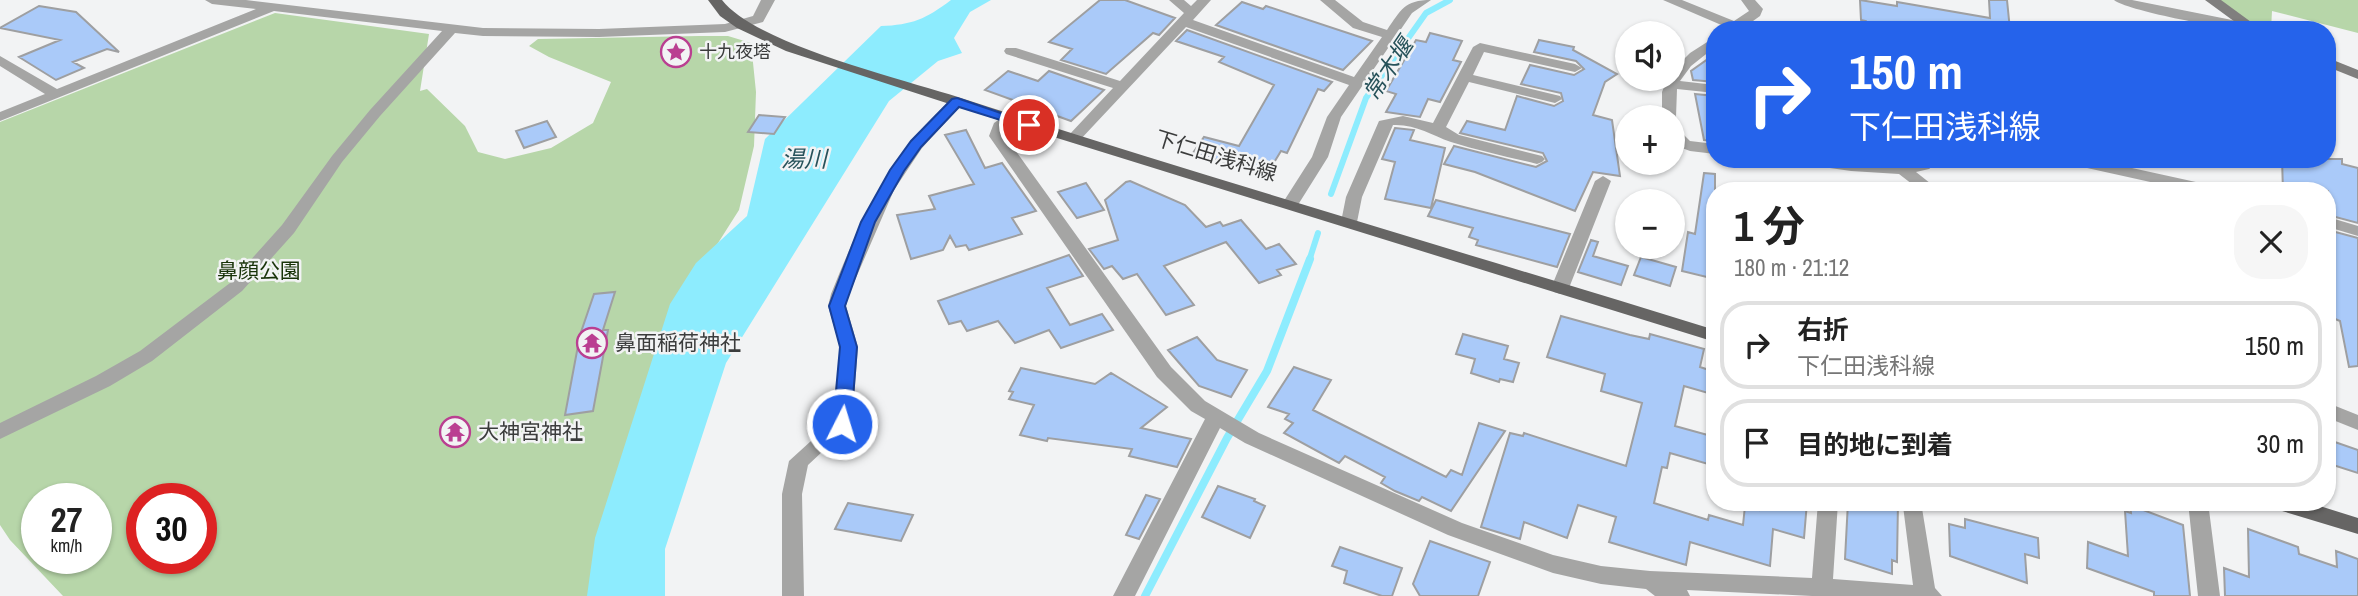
<!DOCTYPE html>
<html lang="ja">
<head>
<meta charset="utf-8">
<style>
	:root { --surface:#fff; --page:#f6f6f6; --text:#222; --muted:#767676; --line:#e0e0e0 }
	body { margin:0; font-family:"Archivo Narrow","Noto Sans JP",sans-serif; background:var(--page); color:var(--text); height:100vh; display:flex; flex-direction:column; font-size:26px; white-space:nowrap }
	* { box-sizing:border-box; margin:0 }
	p { font-size:23px; color:var(--muted) }
	.icon { flex:none; width:38px; height:38px; fill:none; stroke:currentColor; stroke-width:2; stroke-linecap:round; stroke-linejoin:round }
	.map { position:relative; flex:1; overflow:hidden }
	.sheet { position:absolute; left:1706px; top:182px; width:630px; height:329px; display:flex; flex-direction:column; background:var(--surface); border-radius:28px; box-shadow:0 2px 5px #0004 }
	.sheet>* { flex:none }
	.top-card { position:absolute; left:1706px; top:21px; width:630px; height:147px; border-radius:28px; box-shadow:0 2px 5px #0004; background:#2563eb; color:#fff; overflow:hidden }
	.controls { position:absolute; left:1615px; top:21px; display:grid; gap:14px }
	.controls a { display:grid; place-items:center; width:70px; height:70px; border-radius:50%; background:var(--surface); box-shadow:0 2px 5px #0004; font-size:35px }
	.speed { position:absolute; left:21px; top:483px; display:flex; gap:14px; font-size:35px; font-weight:700; text-align:center }
	.speed>* { display:grid; place-content:center; width:91px; height:91px; border-radius:50%; background:var(--surface); box-shadow:0 2px 5px #0004; line-height:1 }
	.speed small { font-size:18px; font-weight:400 }
	.speed .limit { border:10px solid #d22; background:#fff; color:#111 }
	.pin { position:absolute; display:grid; place-items:center; width:60px; height:60px; color:#fff; margin:-30px; border:4px solid #fff; border-radius:50%; box-shadow:0 2px 7px #0007 }
	.me { position:absolute; width:77px; margin:-38px; rotate:5deg; stroke-linejoin:round; filter:drop-shadow(0 0 5px #0008) }
	.turn { display:flex; align-items:center; gap:24px; height:147px; padding:0 28px; font-size:32px }
	.turn .icon { width:91px; height:91px; stroke-width:2.5 }
	.turn b { display:block; font-size:49px; line-height:60px }
	.round { display:grid; place-items:center; flex:none; width:74px; height:74px; border-radius:28px; background:var(--page) }
	.head { display:flex; align-items:center; justify-content:space-between; height:119px; padding:0 28px }
	h1 { font-size:42px; font-weight:700; line-height:52px }
	ul { padding:0; list-style:none }
	li { display:flex; align-items:center; gap:21px; height:88px; margin:0 14px 10px; padding:0 14px; border:4px solid var(--line); border-radius:28px }
	li div { flex:1 }
	li b { display:block; font-size:26px }
	li em { font-style:normal }
	.map>svg:first-child { display:block }
	.green { fill:#b7d6a9; fill-rule:evenodd }
	.water { fill:#8decfe }
	.lines { fill:none; stroke-linecap:round; stroke-linejoin:round }
	.stream-far1 { stroke:#8decfe; stroke-width:6 }
	.stream { stroke:#8decfe; stroke-width:8 }
	.building { fill:#aacaf9; stroke:#9e9fa1; stroke-width:2 }
	.street { fill:#a5a5a4; fill-rule:evenodd }
	.secondary { fill:#807f7e; fill-rule:evenodd }
	.primary { fill:#666564; fill-rule:evenodd }
	.route { fill:#2563eb; stroke:#184099; stroke-width:2 }
	.labels { text-anchor:middle; stroke-width:5; stroke-linejoin:round; paint-order:stroke }
	.far-poi-label { font-size:18px; fill:#3b3c3c; stroke:#f2f3f4; text-anchor:start }
	.street-label { font-size:21px; fill:#3b3c3c; stroke:#f2f3f4 }
	.park-label { font-size:21px; fill:#183308; stroke:#f2f3f4 }
	.poi-label { font-size:21px; fill:#3b3c3c; stroke:#f2f3f4; text-anchor:start }
	.water-label { font-size:23px; font-style:italic; fill:#27525a; stroke:#f2f3f4 }
</style>
</head>
<body>
<div class="map">
<svg width="2358" height="596" viewBox="0 0 2358 596">
	<rect width="100%" height="100%" fill="#f2f3f4"/>
	<!-- green -->
	<path class="green" d="M2220,0H2358V33L2272,11L2271,30H2262L2255,26Z
		M275,13L429,34L420,91L427,89L465,126L478,152L505,159L551,148L593,123L611,82L549,57L529,46L538,39L699,36H728L751,43L756,92L754,146L739,210L678,306L598,596H63L10,540L0,525V122ZM37,499H96V558H37ZM142,499H201V558H142Z"/>
	<!-- water -->
	<path class="water" d="M951,0H991L970,12L954,38L962,53L938,61L889,101L726,363L665,549V596H587L595,538L670,304L696,263L747,216L765,139L881,26C912,25 926,19 951,0Z"/>
	<g class="lines">
		<!-- stream-far1 -->
		<path class="stream-far1" d="M1331,194L1366,98L1426,13L1450,0
			M1309,261L1318,233"/>
		<!-- stream -->
		<path class="stream" d="M1145,596L1227,438L1267,371L1310,259"/>
	</g>
	<!-- building -->
	<path class="building" d="M1100,0H1125L1175,18L1159,35L1153,33L1106,74L1061,60L1072,49L1049,42Z
		M1860,0L1897,6V2L1990,18L1989,0H2007L2010,30H1901L1867,24L1866,21L1861,20Z
		M1242,2L1263,9L1266,6L1372,41L1343,70L1216,25Z
		M39,6L76,12L119,52L107,49L73,62L84,68L56,80L19,57L60,40L0,28Z
		M1187,30L1332,82L1324,91L1318,89L1287,153L1281,151L1267,174L1193,153L1204,137L1239,146L1274,85L1219,62L1224,57L1176,41Z
		M1430,33L1462,41L1453,60L1461,62L1440,102L1428,99L1420,117L1386,112L1396,94L1386,91L1416,40L1426,42Z
		M1539,40L1574,47L1573,50L1617,74L1605,82L1593,115L1612,120L1620,176L1593,172L1575,211L1475,172L1444,164L1454,146L1536,167L1547,161L1543,153L1460,133L1467,121L1505,130L1517,96L1554,106L1563,101L1561,93L1521,84L1530,65L1574,75L1584,69L1576,61L1534,52Z
		M1715,54V82L1693,80L1691,71Z
		M1008,71L1038,81L1049,71L1104,90L1071,121L985,90Z
		M1695,94L1715,96V141L1704,140Z
		M759,115L785,117L774,134L748,132Z
		M547,121L556,137L524,148L516,131Z
		M1395,128L1414,130L1410,140L1445,148L1431,208L1385,199L1395,162L1382,159Z
		M966,130L985,168L1002,163L1036,211L1012,218L1022,234L969,250L966,245L956,247L950,236L943,250L911,259L897,215L935,209L929,196L974,184L945,135Z
		M2282,159H2342V164L2358,168V223L2328,215V191H2283Z
		M1704,173L1715,174V279L1682,271L1688,232L1695,234Z
		M1130,181L1185,205L1206,227L1220,222L1223,226L1241,220L1266,249L1279,244L1296,264L1277,270L1281,275L1259,283L1226,242L1164,266L1194,305L1166,315L1137,274L1123,279L1112,266L1104,269L1089,249L1118,240L1105,200L1126,182Z
		M1086,183L1104,210L1077,218L1058,192Z
		M1436,200L1570,234L1557,267L1476,245L1478,240L1469,237L1473,228L1428,216Z
		M2328,230L2358,238V366L2349,367L2340,321L2328,316Z
		M1591,240L1598,242L1593,256L1628,266L1621,285L1578,272Z
		M1069,255L1083,276L1047,288L1070,325L1102,314L1113,330L1061,348L1049,330L1015,343L998,321L967,331L961,321L949,324L938,301Z
		M1641,257L1676,267L1670,286L1634,275Z
		M615,292L603,330H608L593,411L565,415L580,335L594,294Z
		M1561,316L1630,335L1649,339L1650,334L1704,349L1700,367L1715,372V395L1684,386L1675,426L1715,437V466L1670,453L1667,468L1662,467L1654,503L1708,520L1709,515L1743,525L1745,506L1759,510V502H1807L1804,538L1773,529L1770,566L1690,542L1686,565L1609,542L1616,517L1578,505L1567,538L1524,522L1520,539L1481,527L1510,433L1523,436L1524,433L1626,466L1642,403L1601,391L1605,374L1547,357Z
		M1463,334L1508,346L1504,359L1519,363L1513,382L1500,379L1499,382L1471,373L1475,359L1456,354Z
		M1197,337L1217,360L1247,370L1231,397L1199,386L1168,350Z
		M1294,367L1331,380L1313,410L1446,477L1451,470L1462,475L1479,423L1505,431L1451,511L1422,497L1419,501L1395,491L1381,483L1385,477L1345,456L1339,463L1284,433L1293,423L1285,419L1289,414L1268,407Z
		M1021,368L1095,384L1111,373L1167,407L1141,428L1191,439L1177,467L1129,456L1132,449L1048,438L1047,441L1020,435L1034,405L1009,399L1013,392L1009,391Z
		M2332,441L2358,450V473L2333,465Z
		M1218,486L1255,499L1254,501L1265,506L1250,538L1202,517Z
		M1146,495L1160,499L1139,539L1126,535Z
		M1848,502H1898L1897,562L1892,560V574L1845,559Z
		M848,503L913,515L901,541L835,529Z
		M2130,505L2183,525L2190,596H2154V592L2087,568L2088,542L2128,556L2125,511L2131,513Z
		M1965,519L2038,538L2039,558L2025,554L2027,583L1950,556L1949,524L1965,528Z
		M2248,529L2298,547L2299,554L2337,567L2336,551L2358,559V596H2225L2224,568L2249,577Z
		M1430,541L1490,562L1478,596H1420L1413,584Z
		M1340,547L1402,568L1392,596H1382L1344,583L1347,571L1332,566Z"/>
	<g class="lines">
		<!-- street -->
		<path class="street" d="M205,0H246L483,28L599,29L725,24L753,16L761,0H775L763,22L725,32L599,37L483,36L455,33L380,116L342,162L294,233L242,291L152,361L110,386L0,439V423L96,376L140,351L230,283L282,225L332,156L370,110L442,31L274,11L0,121V112L45,94L0,66V56L57,89L256,9L212,4Z
			M1169,0H1184L1191,6L1197,0H1211L1193,20L1354,77L1382,37L1353,28L1320,0H1335L1363,22L1387,30C1401,10 1404,0 1431,0L1412,13L1341,117L1328,157L1296,208L1290,209L1282,204L1312,157L1327,117L1349,85L1186,27L1079,141L1074,143L1066,138L1069,135L1113,88L1006,54L1004,51L1006,48H1016L1120,81L1184,13Z
			M1663,0H1682L1734,21L1749,11L1741,0H1755L1763,9L1760,16L1746,26L1751,30H1724L1726,27Z
			M2114,0H2132L2252,24L2259,28C2244,34 2127,11 2114,0Z
			M1715,37V47L1691,66L1680,81L1715,85V93L1677,89L1676,117L1673,120V117H1662V92L1667,79H1673V70L1690,53Z
			M1480,43L1575,64L1582,68L1575,72L1484,52L1473,75L1560,96L1562,99L1555,103L1469,82L1446,127L1459,135L1542,156L1545,159L1542,162L1537,164C1509,157 1479,151 1451,142C1431,135 1416,124 1393,125L1362,197L1357,222L1349,227L1343,226L1341,222L1346,197L1379,121L1403,116L1433,123L1473,47Z
			M957,98L964,102L922,148L894,190L849,294L846,306L858,347L852,424L808,465L802,494L804,596H782V494L789,461L833,421L840,347L828,306L831,294C857,229 886,163 936,114C943,108 948,100 957,98Z
			M1007,114L1014,118L1006,127L1005,136L1171,367L1205,401L1259,433L1462,523L1553,555L1601,566L1650,571L1812,578L1818,502H1838L1833,579L1913,585L1903,506L1905,502H1921L1935,588L1942,596H1812L1687,590L1690,596H1655L1646,589L1601,584L1553,573L1448,535L1245,443L1220,428L1135,596H1113L1205,419L1191,411L1157,377L989,136L994,123Z
			M1673,127L1678,129L1690,141L1715,144V154L1690,151L1674,145Z
			M1794,159H1833L1890,165L1898,161C1912,166 1926,159 1942,159L1929,169L1916,172L1940,191H1921L1899,174L1851,171L1802,164Z
			M2061,159H2091L2214,186L2222,191H2191L2069,164Z
			M1603,176L1611,181L1569,288L1560,294L1554,292L1551,288L1595,181Z
			M2328,217L2358,226V236L2328,227Z
			M2328,403L2358,415V430L2328,418Z
			M2188,502H2208L2220,596H2198Z"/>
		<!-- secondary -->
		<path class="secondary" d="M2205,0H2221L2262,30H2246Z
			M2328,58L2358,70V79L2328,67Z"/>
		<!-- primary -->
		<path class="primary" d="M708,0H722C756,44 902,79 958,97C1209,178 1463,252 1715,330V342L1002,121L786,51L737,28L720,16Z
			M2269,502H2307L2358,518V534L2272,508Z"/>
	</g>
	<!-- route -->
	<path class="route" d="M957,98L1036,125L1029,129L959,107L921,147L904,171L875,222L845,306L857,347L851,424L848,429H836L833,424L840,347L829,306L861,222L890,170L911,141L952,99Z"/>
	<!-- icons -->
	<defs>
		<g id="sight-ring" transform="scale(1.575)"><circle r="9.5" fill="#f2f3f4" stroke="#ba3f91" stroke-width="1.5"/><path d="M0-6L1.8-2.2L6-1.7L2.9 1.2L3.7 5.4L0 3.3L-3.7 5.4L-2.9 1.2L-6-1.7L-1.8-2.2Z" fill="#ba3f91"/></g>
		<g id="temple-ring" transform="scale(1.575)"><circle r="9.5" fill="#f2f3f4" stroke="#ba3f91" stroke-width="1.5"/><path d="M0-6L5-2H3V0L6.5 2.5H4V6H1.5V3h-3V6H-4V2.5H-6.5L-3 0V-2H-5Z" fill="#ba3f91"/></g>
	</defs>
	<g fill-rule="evenodd">
		<use href="#sight-ring" x="676" y="52"/>
		<use href="#temple-ring" x="592" y="343"/>
		<use href="#temple-ring" x="455" y="432"/>
	</g>
	<g class="labels">
		<!-- far-poi labels -->
		<g class="far-poi-label">
			<text x="699" y="58">十九夜塔</text>
		</g>
		<!-- street labels -->
		<g class="street-label">
			<text transform="translate(1216 156) rotate(17)" y="7">下仁田浅科線</text>
		</g>
		<!-- park labels -->
		<g class="park-label">
			<text x="259" y="278">鼻顔公園</text>
		</g>
		<!-- poi labels -->
		<g class="poi-label">
			<text x="615" y="350">鼻面稲荷神社</text>
			<text x="478" y="439">大神宮神社</text>
		</g>
		<!-- water labels -->
		<g class="water-label">
			<text transform="translate(1388 69) rotate(-56)" y="8">常木堰</text>
			<text x="804" y="167">湯川</text>
		</g>
	</g>
</svg>
<div class="controls">
<a><svg class="icon" aria-label="sound" viewBox="0 0 24 24"><path d="M4 9h4l5-4v14l-5-4H4zM17 9q2 3 0 6"/></svg></a>
<a>+</a>
<a>−</a>
</div>
<div class="speed"><div>27<small>km/h</small></div><div class="limit">30</div></div>
<div class="pin" style="left:1029px;top:125px;background:#d93025"><svg class="icon" aria-label="arrive" viewBox="0 0 24 24"><path d="M6 21V4h12l-3 4 3 4H6"/></svg></div>
<svg class="me" style="left:842px;top:424px" viewBox="-20 -20 40 40"><circle r="17" fill="#2563eb" stroke="#fff" stroke-width="3"/><path d="M0-11L8 9 0 5-8 9z" fill="#fff"/></svg>
<div class="top-card">
<div class="turn"><svg class="icon" aria-label="right" viewBox="0 0 24 24"><path d="M7 20v-9h11M14 6l5 5-5 5"/></svg><div><b>150 m</b>下仁田浅科線</div></div>
</div>
<section class="sheet">
<div class="head"><div><h1>1 分</h1><p>180 m · 21:12</p></div><a class="round"><svg class="icon" aria-label="close" viewBox="0 0 24 24"><path d="M6 6l12 12M18 6L6 18"/></svg></a></div>
<ul>
<li><svg class="icon" aria-label="right" viewBox="0 0 24 24"><path d="M7 20v-9h11M14 6l5 5-5 5"/></svg><div><b>右折</b><p>下仁田浅科線</p></div><em>150 m</em></li>
<li><svg class="icon" aria-label="arrive" viewBox="0 0 24 24"><path d="M6 21V4h12l-3 4 3 4H6"/></svg><div><b>目的地に到着</b></div><em>30 m</em></li>
</ul>
</section>
</div>
</body>
</html>
